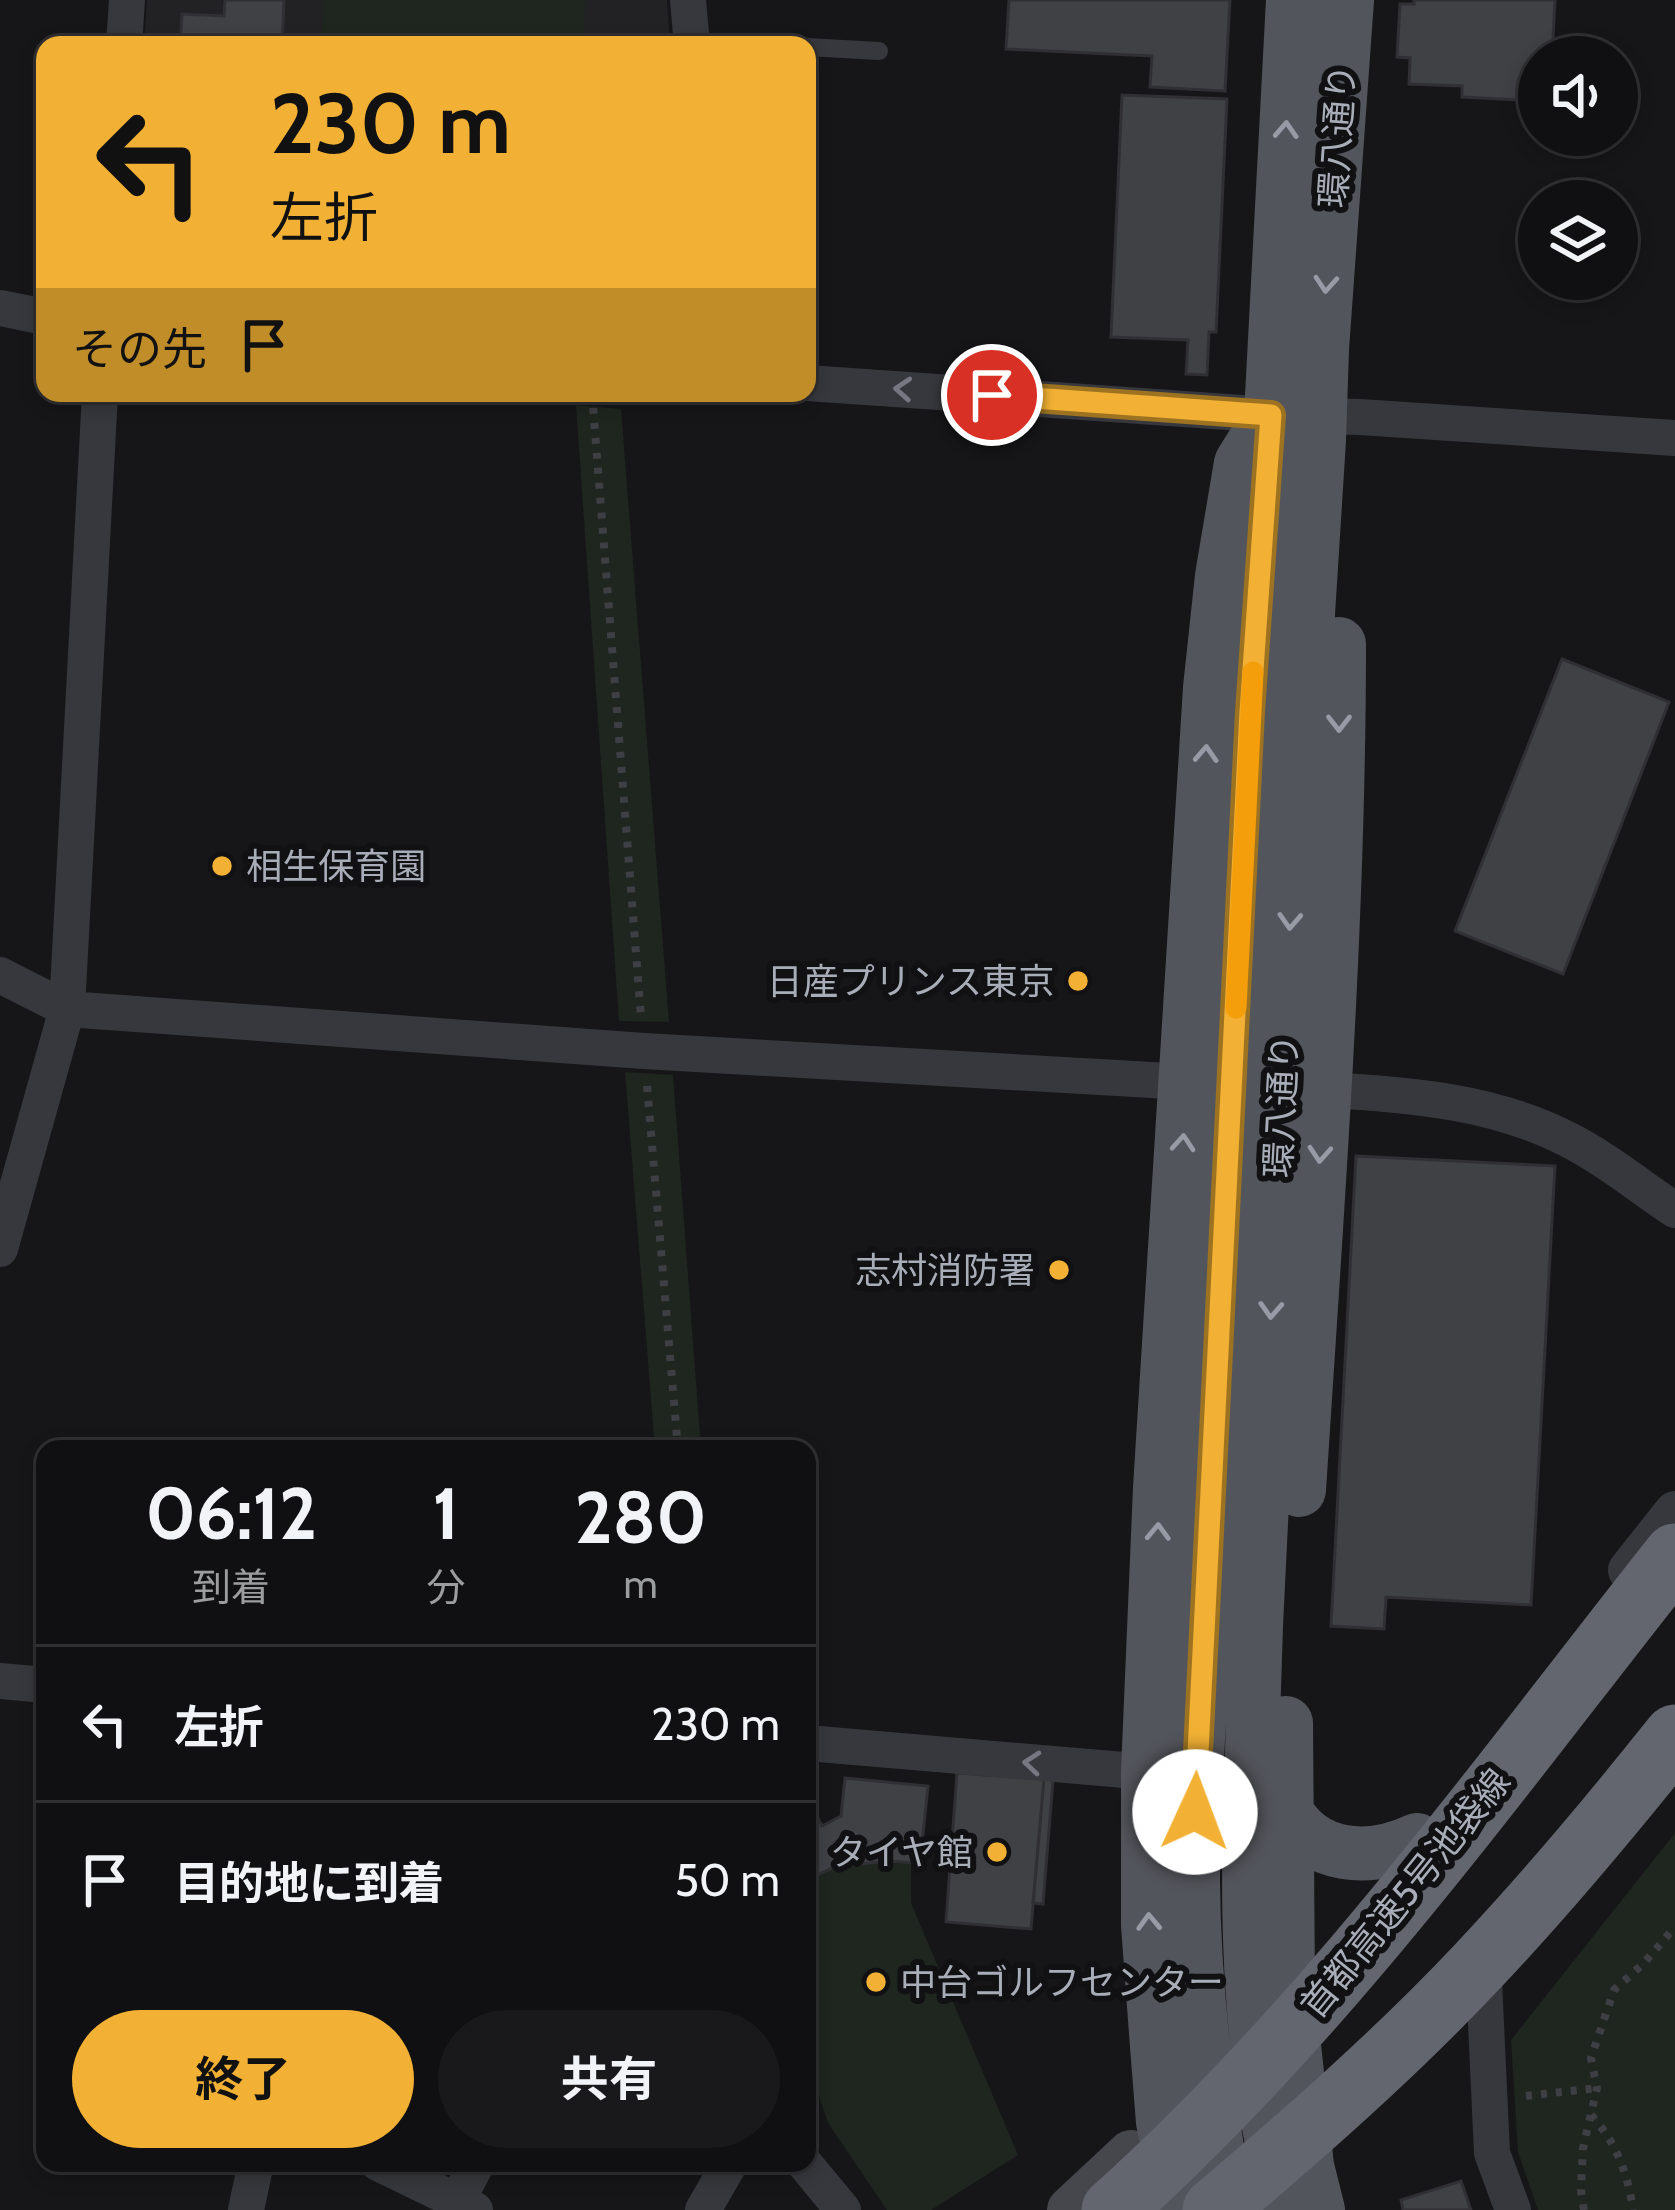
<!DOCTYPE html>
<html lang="ja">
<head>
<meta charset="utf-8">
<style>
	:root { --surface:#101012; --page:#19191b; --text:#f1f3f6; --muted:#9c9d9f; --line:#303032; --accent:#f2b134 }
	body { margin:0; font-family:Cabin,"Noto Sans JP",sans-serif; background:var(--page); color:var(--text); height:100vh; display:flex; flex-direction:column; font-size:45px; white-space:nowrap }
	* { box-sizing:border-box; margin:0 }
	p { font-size:39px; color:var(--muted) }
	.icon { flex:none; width:66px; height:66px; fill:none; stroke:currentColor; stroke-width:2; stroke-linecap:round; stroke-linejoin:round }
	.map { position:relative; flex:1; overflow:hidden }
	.drawer { position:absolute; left:36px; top:1440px; width:780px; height:732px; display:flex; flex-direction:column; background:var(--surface); border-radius:24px; box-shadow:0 6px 18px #0003,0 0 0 3px var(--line) }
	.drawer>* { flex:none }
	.banner { position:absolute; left:36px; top:36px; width:780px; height:366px; border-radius:24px; box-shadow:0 6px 18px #0003,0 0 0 3px var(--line); background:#f2b134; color:#111; overflow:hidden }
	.controls { position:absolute; left:1518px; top:36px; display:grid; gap:24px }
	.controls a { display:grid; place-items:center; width:120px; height:120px; border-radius:50%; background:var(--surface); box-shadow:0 6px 18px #0003,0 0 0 3px var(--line); font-size:60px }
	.pin { position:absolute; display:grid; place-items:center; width:102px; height:102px; color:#fff; margin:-51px; border:6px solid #fff; border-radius:50%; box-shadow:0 3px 12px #0007 }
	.me { position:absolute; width:132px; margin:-66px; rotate:2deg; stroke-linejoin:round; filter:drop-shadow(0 0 9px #0008) }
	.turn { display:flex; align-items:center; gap:42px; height:252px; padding:0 36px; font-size:54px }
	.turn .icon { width:156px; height:156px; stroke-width:2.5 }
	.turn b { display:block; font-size:84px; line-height:102px }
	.then { display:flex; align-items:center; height:114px; padding:0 36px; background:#0003; gap:24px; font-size:45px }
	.eta { display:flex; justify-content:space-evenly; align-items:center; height:204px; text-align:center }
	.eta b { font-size:72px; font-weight:700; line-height:84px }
	.cta { display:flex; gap:24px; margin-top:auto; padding:24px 36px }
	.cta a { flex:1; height:138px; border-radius:72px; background:var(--accent); color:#111; font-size:48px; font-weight:700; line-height:138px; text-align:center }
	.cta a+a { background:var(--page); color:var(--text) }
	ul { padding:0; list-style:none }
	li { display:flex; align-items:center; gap:36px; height:156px; padding:0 36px; border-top:3px solid var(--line) }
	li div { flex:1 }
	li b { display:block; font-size:45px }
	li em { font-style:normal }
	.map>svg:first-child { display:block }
	.built { fill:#222225 }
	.green { fill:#1e261f }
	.building { fill:#404145; stroke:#303034; stroke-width:3 }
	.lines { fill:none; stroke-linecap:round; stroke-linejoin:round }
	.path { stroke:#3d3f44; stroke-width:8; stroke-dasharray:6 9; stroke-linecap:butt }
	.service { stroke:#37383d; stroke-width:18 }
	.minor { stroke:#37383d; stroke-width:36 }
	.tertiary { stroke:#37383d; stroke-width:42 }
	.secondary { stroke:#45474d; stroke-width:48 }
	.primary { stroke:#53555c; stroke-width:54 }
	.primary-bridge { stroke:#53555c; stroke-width:54 }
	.motorway-bridge { stroke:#63666e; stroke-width:63 }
	.oneway { stroke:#979ba6 }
	.oneway2 { stroke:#757881 }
	.route-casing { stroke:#9d7322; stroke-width:30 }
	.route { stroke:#f2b134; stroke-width:21 }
	.slow { stroke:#f59e0b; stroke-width:21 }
	.poi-dot { fill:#f2b134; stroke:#111113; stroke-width:4.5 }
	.labels { text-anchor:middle; stroke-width:12; stroke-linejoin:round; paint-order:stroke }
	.street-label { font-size:36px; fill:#a8adb8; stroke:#111113 }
	.poi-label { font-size:36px; fill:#a8adb8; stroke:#111113; text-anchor:end }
</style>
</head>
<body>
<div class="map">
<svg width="1675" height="2210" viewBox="0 0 1675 2210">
	<rect width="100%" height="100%" fill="#161618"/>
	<!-- built -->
	<path class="built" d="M147,0H667L670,45H144Z"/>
	<!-- green -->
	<path class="green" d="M324,0H585L584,45H321Z
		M576,405L621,409L669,1022L619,1021Z
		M625,1072L673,1075L701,1449H655Z
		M1675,1833V2210H1538L1518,2152L1511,2040Z
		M888,1861L911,1862V1903L1018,2155L931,2210H887L828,2123L807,2061V1880L834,1867Z"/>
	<!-- building -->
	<path class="building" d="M225,0H284L282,45H180L182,14L224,16Z
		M1009,0H1230L1225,91L1150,87L1152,56L1006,49Z
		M1414,0H1555L1552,57H1539V101L1462,97V86L1409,84L1410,58L1397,57L1400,4H1414Z
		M1122,95L1227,99L1216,332H1209L1207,375L1186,374L1188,340L1111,337Z
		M1562,659L1669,702L1563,974L1455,931Z
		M1356,1156L1555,1166L1531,1605L1386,1597L1384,1629L1331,1626Z
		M957,1773L1044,1779L1031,1929L946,1922Z
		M845,1778L928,1786L920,1863L888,1861L834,1867L807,1880V1822L818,1818L822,1826L841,1816Z
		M1044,1779L1053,1780L1043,1904L1033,1903Z
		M1461,2181L1471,2210H1403L1401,2200Z"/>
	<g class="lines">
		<!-- path -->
		<path class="path" d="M592,393L641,1017
			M647,1086L678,1449
			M1526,2096L1597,2088
			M1591,2115C1616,2142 1628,2174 1633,2210
			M1584,2210L1581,2190L1583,2148L1597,2088L1591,2058L1614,1990L1644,1963L1675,1927"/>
		<!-- service -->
		<path class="service" d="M692,41L771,45
			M807,47L879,51"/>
		<!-- minor -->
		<path class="minor" d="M688,0L692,45
			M124,45L127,0
			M0,308L45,317
			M807,383L1271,415L1360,417L1675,438
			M0,975L67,1009L644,1051L1187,1082
			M1324,1090C1406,1094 1493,1101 1567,1139C1605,1158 1640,1187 1675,1210
			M0,1249L67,1009L100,393
			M0,1681L45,1685
			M807,1743L1148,1772
			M1484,1981L1492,2153L1513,2210
			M378,2163L475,2210
			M804,2163L843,2210
			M457,2201L477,2163
			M246,2210L256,2163
			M703,2210L730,2163"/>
		<!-- tertiary -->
		<path class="tertiary" d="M1629,1570L1675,1512"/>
		<!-- secondary -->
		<path class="secondary" d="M1071,2210L1131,2154"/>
		<!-- primary -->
		<path class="primary" d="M1299,1490C1317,1209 1339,927 1339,644
			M1286,1723L1288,1990L1307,2166L1318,2210
			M1196,1779L1250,712L1271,415L1293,0
			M1251,1782L1256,1626L1296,804L1319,440L1322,349L1347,0
			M1285,1809C1312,1860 1370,1862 1417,1840
			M1182,2210L1163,2122L1157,2046L1148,1925V1772L1160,1488L1210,688L1222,576L1241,463L1271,415"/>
		<!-- primary-bridge -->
		<path class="primary-bridge" d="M1196,1779C1195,1812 1193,1846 1193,1880C1194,1991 1207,2101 1228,2210
			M1251,1782C1247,1892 1248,2000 1266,2109C1271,2143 1280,2177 1288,2210"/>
		<!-- motorway-bridge -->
		<path class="motorway-bridge" d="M1113,2210C1328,2017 1496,1781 1675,1555
			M1214,2210C1305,2133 1395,2054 1477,1967C1547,1893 1612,1815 1675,1736"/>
	</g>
	<!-- one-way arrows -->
	<defs><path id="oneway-chevron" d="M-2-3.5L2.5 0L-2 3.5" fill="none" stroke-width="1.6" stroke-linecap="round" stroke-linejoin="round" transform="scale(3)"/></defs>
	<g class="oneway">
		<use href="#oneway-chevron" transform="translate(1286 130) rotate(-87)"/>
		<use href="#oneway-chevron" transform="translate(1326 284) rotate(94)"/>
		<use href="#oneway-chevron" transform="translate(1339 723) rotate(90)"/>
		<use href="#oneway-chevron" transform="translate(1206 754) rotate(-87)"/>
		<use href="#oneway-chevron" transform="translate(1290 921) rotate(93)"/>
		<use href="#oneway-chevron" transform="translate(1183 1143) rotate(-86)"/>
		<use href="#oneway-chevron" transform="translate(1320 1154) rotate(94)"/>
		<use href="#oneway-chevron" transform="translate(1271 1310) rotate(93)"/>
		<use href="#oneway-chevron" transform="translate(1158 1532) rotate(-88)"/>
		<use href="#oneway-chevron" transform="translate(1149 1922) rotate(-92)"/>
	</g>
	<g class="oneway2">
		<use href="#oneway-chevron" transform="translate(903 389) rotate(-176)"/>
		<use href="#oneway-chevron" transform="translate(1032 1763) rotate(-175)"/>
	</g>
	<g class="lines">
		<!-- route casing -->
		<g class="route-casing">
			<path id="route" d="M992,395L1271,415L1250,712L1195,1812"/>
		</g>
		<!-- route -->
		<use href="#route" class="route"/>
		<!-- slow -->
		<path class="slow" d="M1236,1008L1253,672"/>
	</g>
	<!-- markers -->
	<g class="poi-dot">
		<circle cx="222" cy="866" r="12"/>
		<circle cx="1078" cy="981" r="12"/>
		<circle cx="1059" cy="1270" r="12"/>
		<circle cx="997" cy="1852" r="12"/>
		<circle cx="876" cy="1982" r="12"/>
	</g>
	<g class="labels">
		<!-- street labels -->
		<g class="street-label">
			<text transform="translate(1337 136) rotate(-86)" y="13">環八通り</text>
			<text transform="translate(1281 1106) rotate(-87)" y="13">環八通り</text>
			<text transform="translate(1405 1893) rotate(-51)" y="13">首都高速5号池袋線</text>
		</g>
		<!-- poi labels -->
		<g class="poi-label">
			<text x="246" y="879" text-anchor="start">相生保育園</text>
			<text x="1054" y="994">日産プリンス東京</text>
			<text x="1035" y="1283">志村消防署</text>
			<text x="973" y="1865">タイヤ館</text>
			<text x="900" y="1995" text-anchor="start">中台ゴルフセンター</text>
		</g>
	</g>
</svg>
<div class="controls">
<a><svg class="icon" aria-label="sound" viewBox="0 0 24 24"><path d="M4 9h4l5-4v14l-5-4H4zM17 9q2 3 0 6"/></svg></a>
<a><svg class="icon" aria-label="layers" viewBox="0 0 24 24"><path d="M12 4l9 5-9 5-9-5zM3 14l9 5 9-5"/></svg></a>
</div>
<div class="pin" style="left:992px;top:395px;background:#d93025"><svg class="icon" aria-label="arrive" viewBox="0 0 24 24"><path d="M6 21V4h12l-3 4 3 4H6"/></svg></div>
<svg class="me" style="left:1195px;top:1812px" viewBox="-20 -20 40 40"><circle r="19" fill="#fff"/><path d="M0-13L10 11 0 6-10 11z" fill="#f2b134"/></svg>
<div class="banner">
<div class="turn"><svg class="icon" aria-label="left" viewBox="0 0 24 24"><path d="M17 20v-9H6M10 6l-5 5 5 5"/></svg><div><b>230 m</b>左折</div></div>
<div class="then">その先<svg class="icon" aria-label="arrive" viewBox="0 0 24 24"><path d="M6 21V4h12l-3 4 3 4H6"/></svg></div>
</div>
<section class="drawer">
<div class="eta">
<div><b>06:12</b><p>到着</p></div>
<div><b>1</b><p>分</p></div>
<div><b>280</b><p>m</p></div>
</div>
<ul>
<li><svg class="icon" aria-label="left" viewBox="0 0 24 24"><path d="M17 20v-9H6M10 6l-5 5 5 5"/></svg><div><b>左折</b></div><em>230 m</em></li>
<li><svg class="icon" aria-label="arrive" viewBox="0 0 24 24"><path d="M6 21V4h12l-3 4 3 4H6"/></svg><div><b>目的地に到着</b></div><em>50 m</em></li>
</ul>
<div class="cta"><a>終了</a><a>共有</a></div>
</section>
</div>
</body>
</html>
